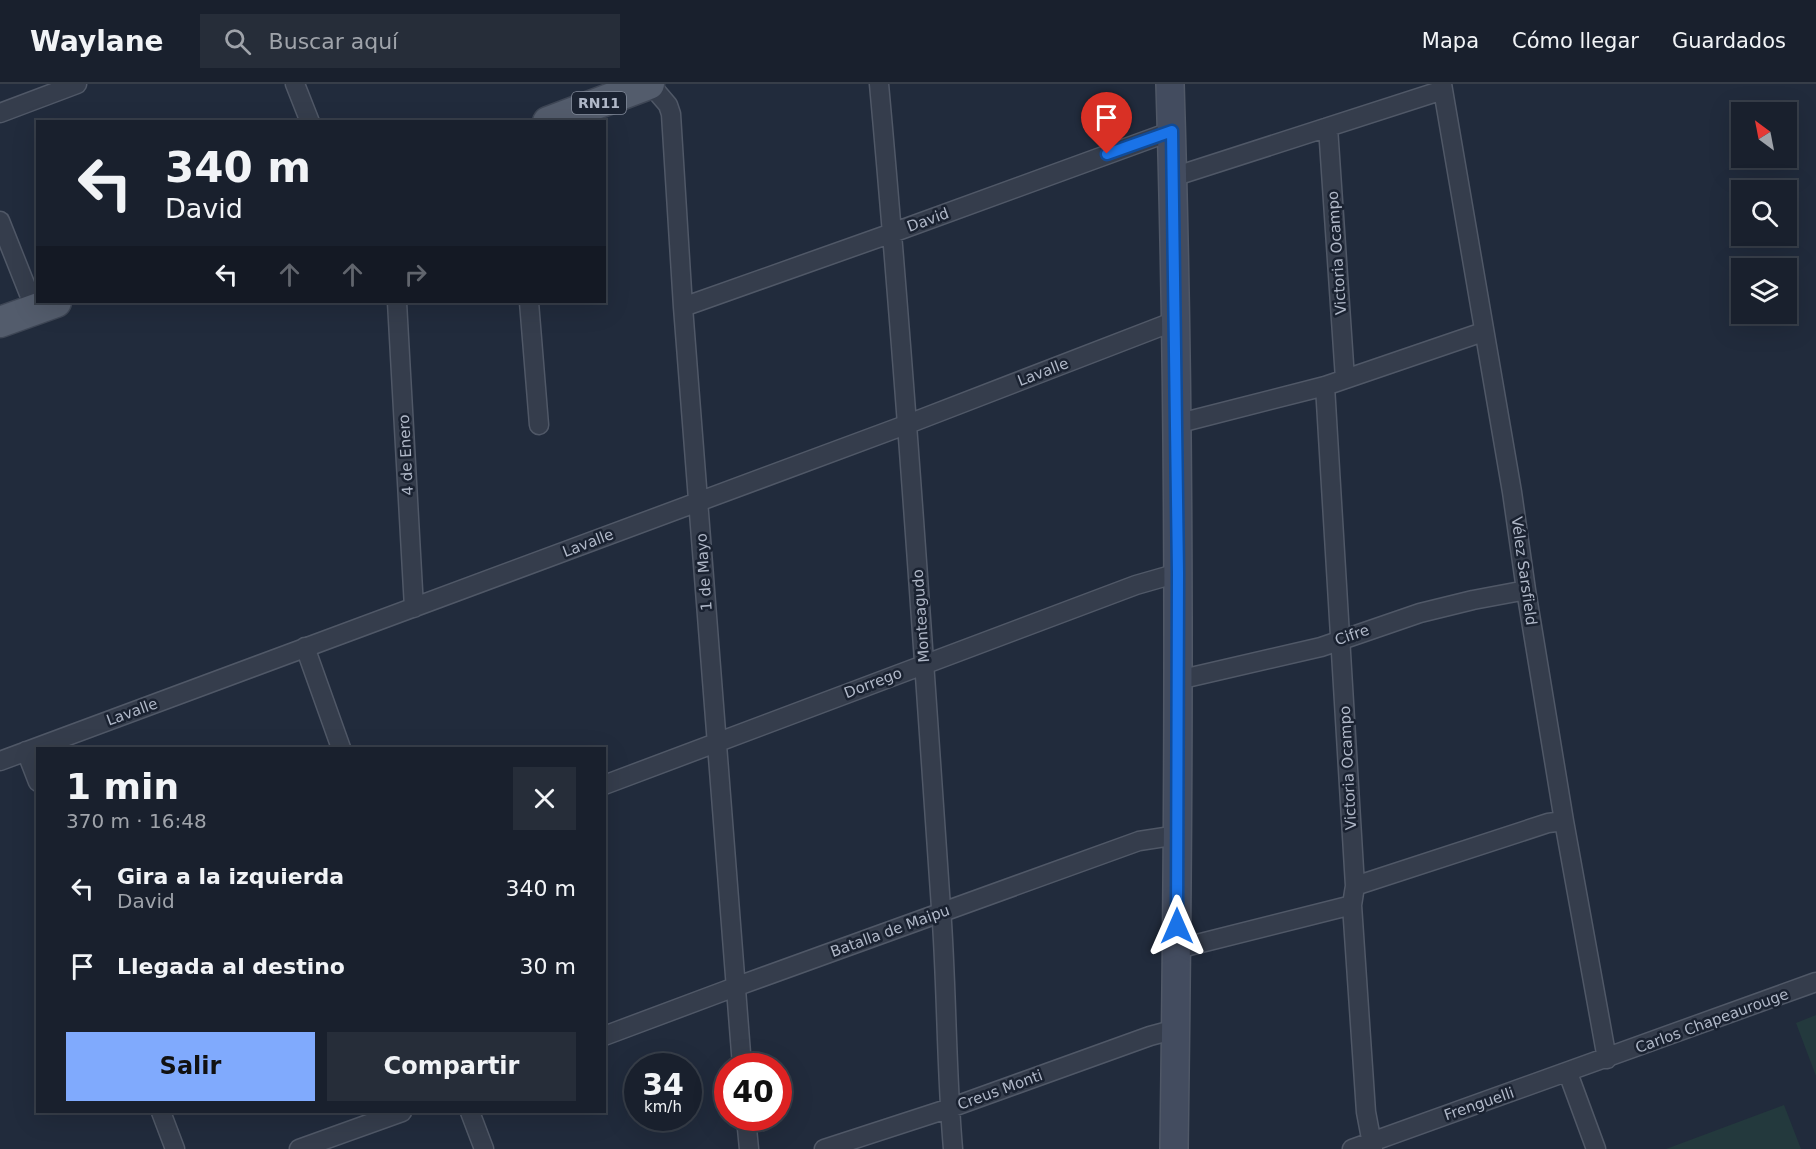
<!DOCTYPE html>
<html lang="es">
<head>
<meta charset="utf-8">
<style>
	:root { --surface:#19202d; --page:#262d39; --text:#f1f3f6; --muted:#9fa3aa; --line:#373e49; --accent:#80aafd }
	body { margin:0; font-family:"DejaVu Sans",sans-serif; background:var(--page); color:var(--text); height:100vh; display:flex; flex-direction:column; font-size:22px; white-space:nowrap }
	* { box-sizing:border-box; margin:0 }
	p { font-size:20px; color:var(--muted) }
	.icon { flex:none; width:33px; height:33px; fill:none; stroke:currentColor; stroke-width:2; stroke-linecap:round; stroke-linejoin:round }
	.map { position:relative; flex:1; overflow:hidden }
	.sheet { position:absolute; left:36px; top:663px; width:570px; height:366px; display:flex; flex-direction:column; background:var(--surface); border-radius:0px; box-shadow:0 6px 24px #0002,0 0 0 2px var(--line) }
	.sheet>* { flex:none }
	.hud { position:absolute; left:36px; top:36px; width:570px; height:183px; border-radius:0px; box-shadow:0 6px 24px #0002,0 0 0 2px var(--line); background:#19202d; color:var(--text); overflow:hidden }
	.needle { width:39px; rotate:328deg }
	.fabs { position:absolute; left:1731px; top:18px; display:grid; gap:12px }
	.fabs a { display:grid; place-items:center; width:66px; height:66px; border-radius:0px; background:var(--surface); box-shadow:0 6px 24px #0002,0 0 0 2px var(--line); font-size:30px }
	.speed { position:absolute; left:624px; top:969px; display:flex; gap:12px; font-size:30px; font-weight:700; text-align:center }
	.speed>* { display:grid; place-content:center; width:78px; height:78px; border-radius:50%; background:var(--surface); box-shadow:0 6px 24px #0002,0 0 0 2px var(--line); line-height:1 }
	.speed small { font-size:15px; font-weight:400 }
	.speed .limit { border:9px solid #d22; background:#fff; color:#111 }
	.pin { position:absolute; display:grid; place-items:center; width:51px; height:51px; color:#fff; margin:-62px -26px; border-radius:50% 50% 50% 0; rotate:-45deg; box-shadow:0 0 6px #0007 }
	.pin .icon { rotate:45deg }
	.me { position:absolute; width:66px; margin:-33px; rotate:0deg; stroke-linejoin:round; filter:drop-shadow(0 0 4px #0008) }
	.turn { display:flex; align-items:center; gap:21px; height:126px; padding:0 30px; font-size:27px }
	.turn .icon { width:78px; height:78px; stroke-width:2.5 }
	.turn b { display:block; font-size:42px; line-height:51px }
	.lanes { display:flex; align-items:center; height:57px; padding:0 30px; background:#0003; justify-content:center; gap:30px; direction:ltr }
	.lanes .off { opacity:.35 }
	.round { display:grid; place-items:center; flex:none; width:63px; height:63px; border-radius:0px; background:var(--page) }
	.head { display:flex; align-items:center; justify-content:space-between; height:102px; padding:0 30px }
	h1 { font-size:36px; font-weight:600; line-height:45px }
	.primary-button { display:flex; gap:12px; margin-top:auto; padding:12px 30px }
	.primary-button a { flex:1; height:69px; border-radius:0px; background:var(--accent); color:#111; font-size:24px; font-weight:600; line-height:69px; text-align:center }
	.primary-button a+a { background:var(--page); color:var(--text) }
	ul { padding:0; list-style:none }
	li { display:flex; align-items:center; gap:18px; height:78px; padding:0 30px }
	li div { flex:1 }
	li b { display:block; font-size:22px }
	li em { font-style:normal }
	header { display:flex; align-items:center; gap:36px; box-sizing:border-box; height:84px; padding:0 30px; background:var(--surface); border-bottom:2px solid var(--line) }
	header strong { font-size:28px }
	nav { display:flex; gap:33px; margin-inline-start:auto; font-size:21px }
	.search { width:420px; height:54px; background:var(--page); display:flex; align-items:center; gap:15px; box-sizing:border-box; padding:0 21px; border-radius:0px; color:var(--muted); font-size:22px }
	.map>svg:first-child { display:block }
	.green { fill:#23393d }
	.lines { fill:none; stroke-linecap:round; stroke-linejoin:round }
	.street-casing { stroke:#505867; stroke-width:21 }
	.secondary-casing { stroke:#505867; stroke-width:30 }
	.primary-casing { stroke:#3e4655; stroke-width:33 }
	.street { stroke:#353d4c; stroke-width:18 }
	.secondary { stroke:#434c5f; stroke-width:27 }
	.primary { stroke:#535c6c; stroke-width:30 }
	.route-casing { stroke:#114b97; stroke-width:15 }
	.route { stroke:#1a73e8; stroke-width:10 }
	.labels { text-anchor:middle; stroke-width:5; stroke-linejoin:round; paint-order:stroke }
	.shield { fill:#1a2231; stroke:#838b9b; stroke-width:1.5 }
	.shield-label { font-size:14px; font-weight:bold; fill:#b0b8c8 }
	.street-label { font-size:15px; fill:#b0b8c8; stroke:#1a2231 }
</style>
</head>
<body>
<header>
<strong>Waylane</strong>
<div class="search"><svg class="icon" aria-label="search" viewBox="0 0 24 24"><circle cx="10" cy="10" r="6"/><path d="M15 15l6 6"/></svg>Buscar aquí</div>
<nav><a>Mapa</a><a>Cómo llegar</a><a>Guardados</a></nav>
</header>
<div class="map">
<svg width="1816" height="1065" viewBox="0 0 1816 1065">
	<rect width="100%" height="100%" fill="#212b3c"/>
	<!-- green -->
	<path class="green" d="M1816,931V992L1796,939Z
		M1784,1021L1801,1065H1666Z"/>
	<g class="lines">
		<!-- street casing -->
		<g class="street-casing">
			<path id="street" d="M295,0L310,38
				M650,0L668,21L671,30L683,223L742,982
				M879,0C904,274 922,549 941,824C947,904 946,985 953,1065
				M1442,0L1512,408L1526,506L1564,737L1607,975
				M0,29L77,0
				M1328,43L1345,295
				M1173,93L1443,6
				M0,137L35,225
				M397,218L414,524
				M529,218L539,341
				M683,223L892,149L1172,47
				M1325,302L1355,802L1352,821L1366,1028L1373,1065
				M1176,340L1325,302L1483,248
				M305,563L341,664
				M1178,596L1321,563L1420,529L1473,516L1526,506
				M26,667L38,698
				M0,677L908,340L1175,237
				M604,701L1136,501L1178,489
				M1355,802L1548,739L1564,737
				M1177,865L1352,821
				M604,952L735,903L1139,757L1178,751
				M1568,989L1596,1065
				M161,1028L175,1065
				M470,1028L484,1065
				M746,1034L749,1065
				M299,1065L402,1028
				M824,1065L950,1024L1150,952L1176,945
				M1352,1065L1816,898"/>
		</g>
		<!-- secondary casing -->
		<g class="secondary-casing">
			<path id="secondary" d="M1170,0C1181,355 1179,710 1174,1065"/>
		</g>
		<!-- primary casing -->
		<g class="primary-casing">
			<path id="primary" d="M548,38L649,0
				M0,238L56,218"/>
		</g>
		<!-- street -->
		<use href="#street" class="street"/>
		<!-- secondary -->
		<use href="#secondary" class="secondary"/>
		<!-- primary -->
		<use href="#primary" class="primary"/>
	</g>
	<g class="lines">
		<!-- route casing -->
		<g class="route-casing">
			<path id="route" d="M1107,70L1172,47L1178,489L1177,842"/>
		</g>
		<!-- route -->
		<use href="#route" class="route"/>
	</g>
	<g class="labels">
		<!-- shield labels -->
		<rect class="shield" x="572" y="8" width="54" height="22" rx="4.5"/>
		<g class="shield-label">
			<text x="599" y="24">RN11</text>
		</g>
		<!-- street labels -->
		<g class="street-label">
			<text transform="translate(928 136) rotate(-20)" y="5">David</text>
			<text transform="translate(1337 169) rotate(-94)" y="5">Victoria Ocampo</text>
			<text transform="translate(1043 288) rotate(-21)" y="5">Lavalle</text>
			<text transform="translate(406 371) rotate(-93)" y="5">4 de Enero</text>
			<text transform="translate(588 459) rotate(-21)" y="5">Lavalle</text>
			<text transform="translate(1524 487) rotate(82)" y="5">Vélez Sarsfield</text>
			<text transform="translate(704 488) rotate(-94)" y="5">1 de Mayo</text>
			<text transform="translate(921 532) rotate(-94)" y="5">Monteagudo</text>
			<text transform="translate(1352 551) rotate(-19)" y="5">Cifre</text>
			<text transform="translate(873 599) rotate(-21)" y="5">Dorrego</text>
			<text transform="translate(132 628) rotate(-20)" y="5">Lavalle</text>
			<text transform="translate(1348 684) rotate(-93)" y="5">Victoria Ocampo</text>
			<text transform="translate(890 847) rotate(-20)" y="5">Batalla de Maipu</text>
			<text transform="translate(1712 937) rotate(-20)" y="5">Carlos Chapeaurouge</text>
			<text transform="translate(1000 1006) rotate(-20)" y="5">Creus Monti</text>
			<text transform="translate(1479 1020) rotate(-19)" y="5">Frenguelli</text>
		</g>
	</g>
</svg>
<div class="fabs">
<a><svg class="needle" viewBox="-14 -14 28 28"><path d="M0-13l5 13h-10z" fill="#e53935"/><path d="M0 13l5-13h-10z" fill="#9fa3aa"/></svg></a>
<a><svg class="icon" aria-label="search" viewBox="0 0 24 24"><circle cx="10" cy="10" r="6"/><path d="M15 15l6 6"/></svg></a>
<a><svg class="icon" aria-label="layers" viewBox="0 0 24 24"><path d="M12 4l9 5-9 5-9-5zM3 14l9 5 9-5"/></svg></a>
</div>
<div class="speed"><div>34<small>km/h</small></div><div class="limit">40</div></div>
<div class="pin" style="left:1107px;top:70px;background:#d93025"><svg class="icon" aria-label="arrive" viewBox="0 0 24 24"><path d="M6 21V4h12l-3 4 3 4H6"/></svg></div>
<svg class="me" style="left:1177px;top:842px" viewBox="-20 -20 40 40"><path d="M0-17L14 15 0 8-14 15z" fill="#1a73e8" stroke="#fff" stroke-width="4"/></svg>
<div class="hud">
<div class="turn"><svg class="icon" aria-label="left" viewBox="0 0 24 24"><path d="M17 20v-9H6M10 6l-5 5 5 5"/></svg><div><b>340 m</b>David</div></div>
<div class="lanes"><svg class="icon" aria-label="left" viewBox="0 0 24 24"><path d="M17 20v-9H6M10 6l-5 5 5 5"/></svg><svg class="icon off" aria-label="ahead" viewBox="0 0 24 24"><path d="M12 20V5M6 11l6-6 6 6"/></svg><svg class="icon off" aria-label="ahead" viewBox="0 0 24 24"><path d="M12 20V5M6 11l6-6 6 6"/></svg><svg class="icon off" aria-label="right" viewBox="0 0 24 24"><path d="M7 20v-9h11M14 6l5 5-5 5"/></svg></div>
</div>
<section class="sheet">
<div class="head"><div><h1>1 min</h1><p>370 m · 16:48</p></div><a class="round"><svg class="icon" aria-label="close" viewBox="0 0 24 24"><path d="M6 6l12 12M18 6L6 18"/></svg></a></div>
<ul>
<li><svg class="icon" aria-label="left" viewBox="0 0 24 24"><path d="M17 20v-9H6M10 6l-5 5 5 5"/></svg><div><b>Gira a la izquierda</b><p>David</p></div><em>340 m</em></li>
<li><svg class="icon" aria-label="arrive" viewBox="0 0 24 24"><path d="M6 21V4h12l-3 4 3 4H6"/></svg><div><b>Llegada al destino</b></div><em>30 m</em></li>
</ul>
<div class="primary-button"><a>Salir</a><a>Compartir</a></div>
</section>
</div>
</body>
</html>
